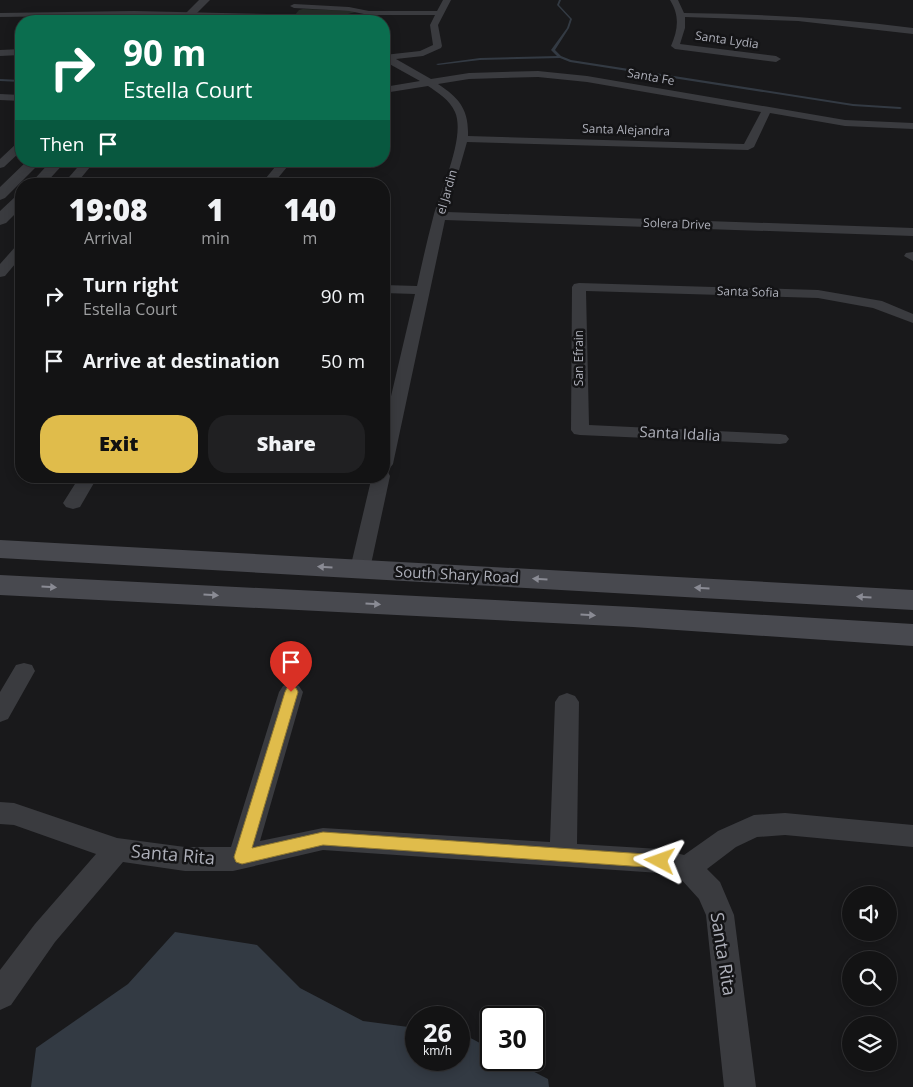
<!DOCTYPE html>
<html lang="en">
<head>
<meta charset="utf-8">
<style>
	:root { --surface:#131314; --page:#202022; --text:#f1f3f6; --muted:#9d9ea0; --line:#323234; --accent:#e0bc4b }
	body { margin:0; font-family:"Open Sans",sans-serif; background:var(--page); color:var(--text); height:100vh; display:flex; flex-direction:column; font-size:19px; white-space:nowrap }
	* { box-sizing:border-box; margin:0 }
	p { font-size:16px; color:var(--muted) }
	.icon { flex:none; width:28px; height:28px; fill:none; stroke:currentColor; stroke-width:2; stroke-linecap:round; stroke-linejoin:round }
	.map { position:relative; flex:1; overflow:hidden }
	.details { position:absolute; left:15px; top:178px; width:375px; height:305px; display:flex; flex-direction:column; background:var(--surface); border-radius:20px; box-shadow:0 2px 12px #0003,0 0 0 1px var(--line) }
	.details>* { flex:none }
	.guide { position:absolute; left:15px; top:15px; width:375px; height:152px; border-radius:20px; box-shadow:0 2px 12px #0003,0 0 0 1px var(--line); background:#0b6e4f; color:#fff; overflow:hidden }
	.tools { position:absolute; left:842px; top:886px; display:grid; gap:10px }
	.tools a { display:grid; place-items:center; width:55px; height:55px; border-radius:50%; background:var(--surface); box-shadow:0 2px 12px #0003,0 0 0 1px var(--line); font-size:25px }
	.speed { position:absolute; left:405px; top:1006px; display:flex; gap:10px; font-size:25px; font-weight:700; text-align:center }
	.speed>* { display:grid; place-content:center; width:65px; height:65px; border-radius:50%; background:var(--surface); box-shadow:0 2px 12px #0003,0 0 0 1px var(--line); line-height:1 }
	.speed small { font-size:12px; font-weight:400 }
	.speed .limit { border:2px solid #111; border-radius:8px; background:#fff; color:#111 }
	.pin { position:absolute; display:grid; place-items:center; width:42px; height:42px; color:#fff; margin:-51px -21px; border-radius:50% 50% 50% 0; rotate:-45deg; box-shadow:0 0 5px #0007 }
	.pin .icon { rotate:45deg }
	.me { position:absolute; width:55px; margin:-28px; rotate:274deg; stroke-linejoin:round; filter:drop-shadow(0 0 4px #0008) }
	.turn { display:flex; align-items:center; gap:18px; height:105px; padding:0 25px; font-size:22px }
	.turn .icon { width:65px; height:65px; stroke-width:2.5 }
	.turn b { display:block; font-size:35px; line-height:42px }
	.then { display:flex; align-items:center; height:48px; padding:0 25px; background:#0003; gap:10px; font-size:19px }
	.eta { display:flex; justify-content:space-evenly; align-items:center; height:85px; text-align:center }
	.eta b { font-size:30px; font-weight:800; line-height:35px }
	.button { display:flex; gap:10px; margin-top:auto; padding:10px 25px }
	.button a { flex:1; height:58px; border-radius:20px; background:var(--accent); color:#111; font-size:20px; font-weight:800; line-height:58px; text-align:center }
	.button a+a { background:var(--page); color:var(--text) }
	ul { padding:0; list-style:none }
	li { display:flex; align-items:center; gap:15px; height:65px; padding:0 25px }
	li div { flex:1 }
	li b { display:block; font-size:19px }
	li em { font-style:normal }
	.map>svg:first-child { display:block }
	.green { fill:#252c27 }
	.water { fill:#333a43 }
	.lines { fill:none; stroke-linecap:round; stroke-linejoin:round }
	.stream { fill:#333a43; fill-rule:evenodd }
	.minor { fill:#3a3b3f; fill-rule:evenodd }
	.tertiary { fill:#3a3b3f; fill-rule:evenodd }
	.secondary { fill:#48494f; fill-rule:evenodd }
	.oneway { fill:#8a8b94 }
	.route { fill:#e0bc4b; stroke:#927a31 }
	.labels { text-anchor:middle; stroke-width:5; stroke-linejoin:round; paint-order:stroke }
	.far-street-label { font-size:12px; fill:#adafb9; stroke:#141416 }
	.street-label { font-size:15px; fill:#adafb9; stroke:#141416 }
	.near-street-label { font-size:18px; fill:#adafb9; stroke:#141416 }
</style>
</head>
<body>
<div class="map">
<svg width="913" height="1087" viewBox="0 0 913 1087">
	<rect width="100%" height="100%" fill="#19191b"/>
	<!-- green -->
	<path class="green" d="M303,9L352,11L356,12L320,21H290L299,10Z"/>
	<!-- water -->
	<path class="water" d="M175,932L257,945L300,988L363,1021L416,1028V1060H459V1035H465L491,1049V1060H511L548,1079L549,1087H31L36,1048L128,984Z"/>
	<g class="lines">
		<!-- stream -->
		<path class="stream" d="M559,0H561L559,5L572,19L569,28L555,50L561,56L571,60L853,104L900,107L902,108L900,109L853,106L570,62L560,58L480,60L438,65L436,64L480,58L557,56L551,50L567,28L570,19L557,5Z
			M0,79L21,80V82L0,81Z"/>
		<!-- minor -->
		<path class="minor" d="M443,0H451L438,25L442,46L441,48L423,56L396,59L431,79L469,73L538,71L587,76L845,120L913,123V129L845,126L770,113L754,147L748,150L467,142L447,212L913,228V236L445,220L393,464L390,468L384,469V426L415,294L384,293V285L417,286C422,263 427,241 433,218C440,191 466,137 455,112C450,100 437,92 428,86L384,93V87L420,81L384,61V55L420,51L433,45L430,25L435,15H369L349,11L294,8L290,6L294,4L349,7L369,11H437ZM538,77L587,82L761,112L744,144L468,136C469,109 459,98 438,84L469,79Z
			M670,0H678L684,13C761,14 837,18 913,28V34L798,21L685,17V28L680,44L776,56L781,59L776,62L675,49L671,46C678,30 680,16 670,0Z
			M134,11L269,14L280,18L276,20L269,18L134,15L0,17V13Z
			M21,49V55L0,56V50Z
			M0,94L21,95V101L0,100Z
			M21,142V151L4,167L0,168V159L17,143Z
			M83,161H95L76,184H63Z
			M280,161H292L273,184H261Z
			M21,245V257L5,276L0,277V264L16,246Z
			M913,252V261L904,256L906,253Z
			M579,283L818,290L882,301L913,314V323L873,308L818,298L586,291L589,425L780,434L786,435L789,439L786,443L780,444L580,435L574,434L571,430L572,287L574,284Z
			M384,471L388,472L390,476L370,569L367,574L360,576L353,574L350,569L372,476H384Z
			M80,476H98L80,507L73,509L66,507L63,503Z
			M24,663L32,665L35,671L8,719L0,722V692L16,665Z
			M291,683L299,686L303,692L260,841L323,828L550,842L555,702L559,696L567,693L575,696L579,702L577,844L660,849L684,855L718,831L754,815L785,813L913,825V847L785,835L757,837L736,847L707,869L720,882L734,915L756,1087H724L706,915L699,899L680,878L660,873L323,850L233,871H185L123,862L55,942L11,1005L0,1010V970L35,924L96,854L14,825L0,824V802L14,803L117,838L185,847H231L279,692L283,686Z"/>
		<!-- tertiary -->
		<path class="tertiary" d="M199,0H210L189,21H178Z
			M27,161H42L5,198L0,200V187Z
			M51,161H66L45,184H30Z
			M21,194V208L6,223L0,225V211L16,196Z"/>
		<!-- secondary -->
		<path class="secondary" d="M0,540L913,590V610L0,558Z
			M0,575L633,607L913,624V646L633,627L0,595Z"/>
	</g>
	<!-- one-way arrows -->
	<defs><path id="oneway-solid" d="M-6-.8H1V-3.2L6.5 0L1 3.2V.8H-6Z" transform="scale(1.25)"/></defs>
	<g class="oneway">
		<use href="#oneway-solid" transform="translate(325 567) rotate(-177)"/>
		<use href="#oneway-solid" transform="translate(540 579) rotate(-177)"/>
		<use href="#oneway-solid" transform="translate(49 587) rotate(3)"/>
		<use href="#oneway-solid" transform="translate(702 588) rotate(-177)"/>
		<use href="#oneway-solid" transform="translate(211 595) rotate(3)"/>
		<use href="#oneway-solid" transform="translate(864 597) rotate(-177)"/>
		<use href="#oneway-solid" transform="translate(373 604) rotate(3)"/>
		<use href="#oneway-solid" transform="translate(588 615) rotate(3)"/>
	</g>
	<!-- route -->
	<path class="route" d="M291,687L296,688L298,692L252,848L323,832L660,855L666,857L668,861L666,866L660,868L323,845L242,864L236,862L234,857L285,692L287,688Z"/>
	<g class="labels">
		<!-- far-street labels -->
		<g class="far-street-label">
			<text transform="translate(727 40) rotate(8)" y="4">Santa Lydia</text>
			<text transform="translate(651 77) rotate(10)" y="4">Santa Fe</text>
			<text transform="translate(626 130) rotate(2)" y="4">Santa Alejandra</text>
			<text transform="translate(447 192) rotate(-74)" y="4">el Jardin</text>
			<text transform="translate(677 224) rotate(2)" y="4">Solera Drive</text>
			<text transform="translate(748 292) rotate(2)" y="4">Santa Sofia</text>
			<text transform="translate(579 358) rotate(-90)" y="4">San Efrain</text>
		</g>
		<!-- street labels -->
		<g class="street-label">
			<text transform="translate(680 434) rotate(3)" y="5">Santa Idalia</text>
			<text transform="translate(457 575) rotate(3)" y="5">South Shary Road</text>
		</g>
		<!-- near-street labels -->
		<g class="near-street-label">
			<text transform="translate(173 855) rotate(5)" y="6">Santa Rita</text>
			<text transform="translate(723 954) rotate(81)" y="6">Santa Rita</text>
		</g>
	</g>
</svg>
<div class="tools">
<a><svg class="icon" aria-label="sound" viewBox="0 0 24 24"><path d="M4 9h4l5-4v14l-5-4H4zM17 9q2 3 0 6"/></svg></a>
<a><svg class="icon" aria-label="search" viewBox="0 0 24 24"><circle cx="10" cy="10" r="6"/><path d="M15 15l6 6"/></svg></a>
<a><svg class="icon" aria-label="layers" viewBox="0 0 24 24"><path d="M12 4l9 5-9 5-9-5zM3 14l9 5 9-5"/></svg></a>
</div>
<div class="speed"><div>26<small>km/h</small></div><div class="limit">30</div></div>
<div class="pin" style="left:291px;top:692px;background:#d93025"><svg class="icon" aria-label="arrive" viewBox="0 0 24 24"><path d="M6 21V4h12l-3 4 3 4H6"/></svg></div>
<svg class="me" style="left:660px;top:861px" viewBox="-20 -20 40 40"><path d="M0-17L14 15 0 8-14 15z" fill="#e0bc4b" stroke="#fff" stroke-width="4"/></svg>
<div class="guide">
<div class="turn"><svg class="icon" aria-label="right" viewBox="0 0 24 24"><path d="M7 20v-9h11M14 6l5 5-5 5"/></svg><div><b>90 m</b>Estella Court</div></div>
<div class="then">Then<svg class="icon" aria-label="arrive" viewBox="0 0 24 24"><path d="M6 21V4h12l-3 4 3 4H6"/></svg></div>
</div>
<section class="details">
<div class="eta">
<div><b>19:08</b><p>Arrival</p></div>
<div><b>1</b><p>min</p></div>
<div><b>140</b><p>m</p></div>
</div>
<ul>
<li><svg class="icon" aria-label="right" viewBox="0 0 24 24"><path d="M7 20v-9h11M14 6l5 5-5 5"/></svg><div><b>Turn right</b><p>Estella Court</p></div><em>90 m</em></li>
<li><svg class="icon" aria-label="arrive" viewBox="0 0 24 24"><path d="M6 21V4h12l-3 4 3 4H6"/></svg><div><b>Arrive at destination</b></div><em>50 m</em></li>
</ul>
<div class="button"><a>Exit</a><a>Share</a></div>
</section>
</div>
</body>
</html>
